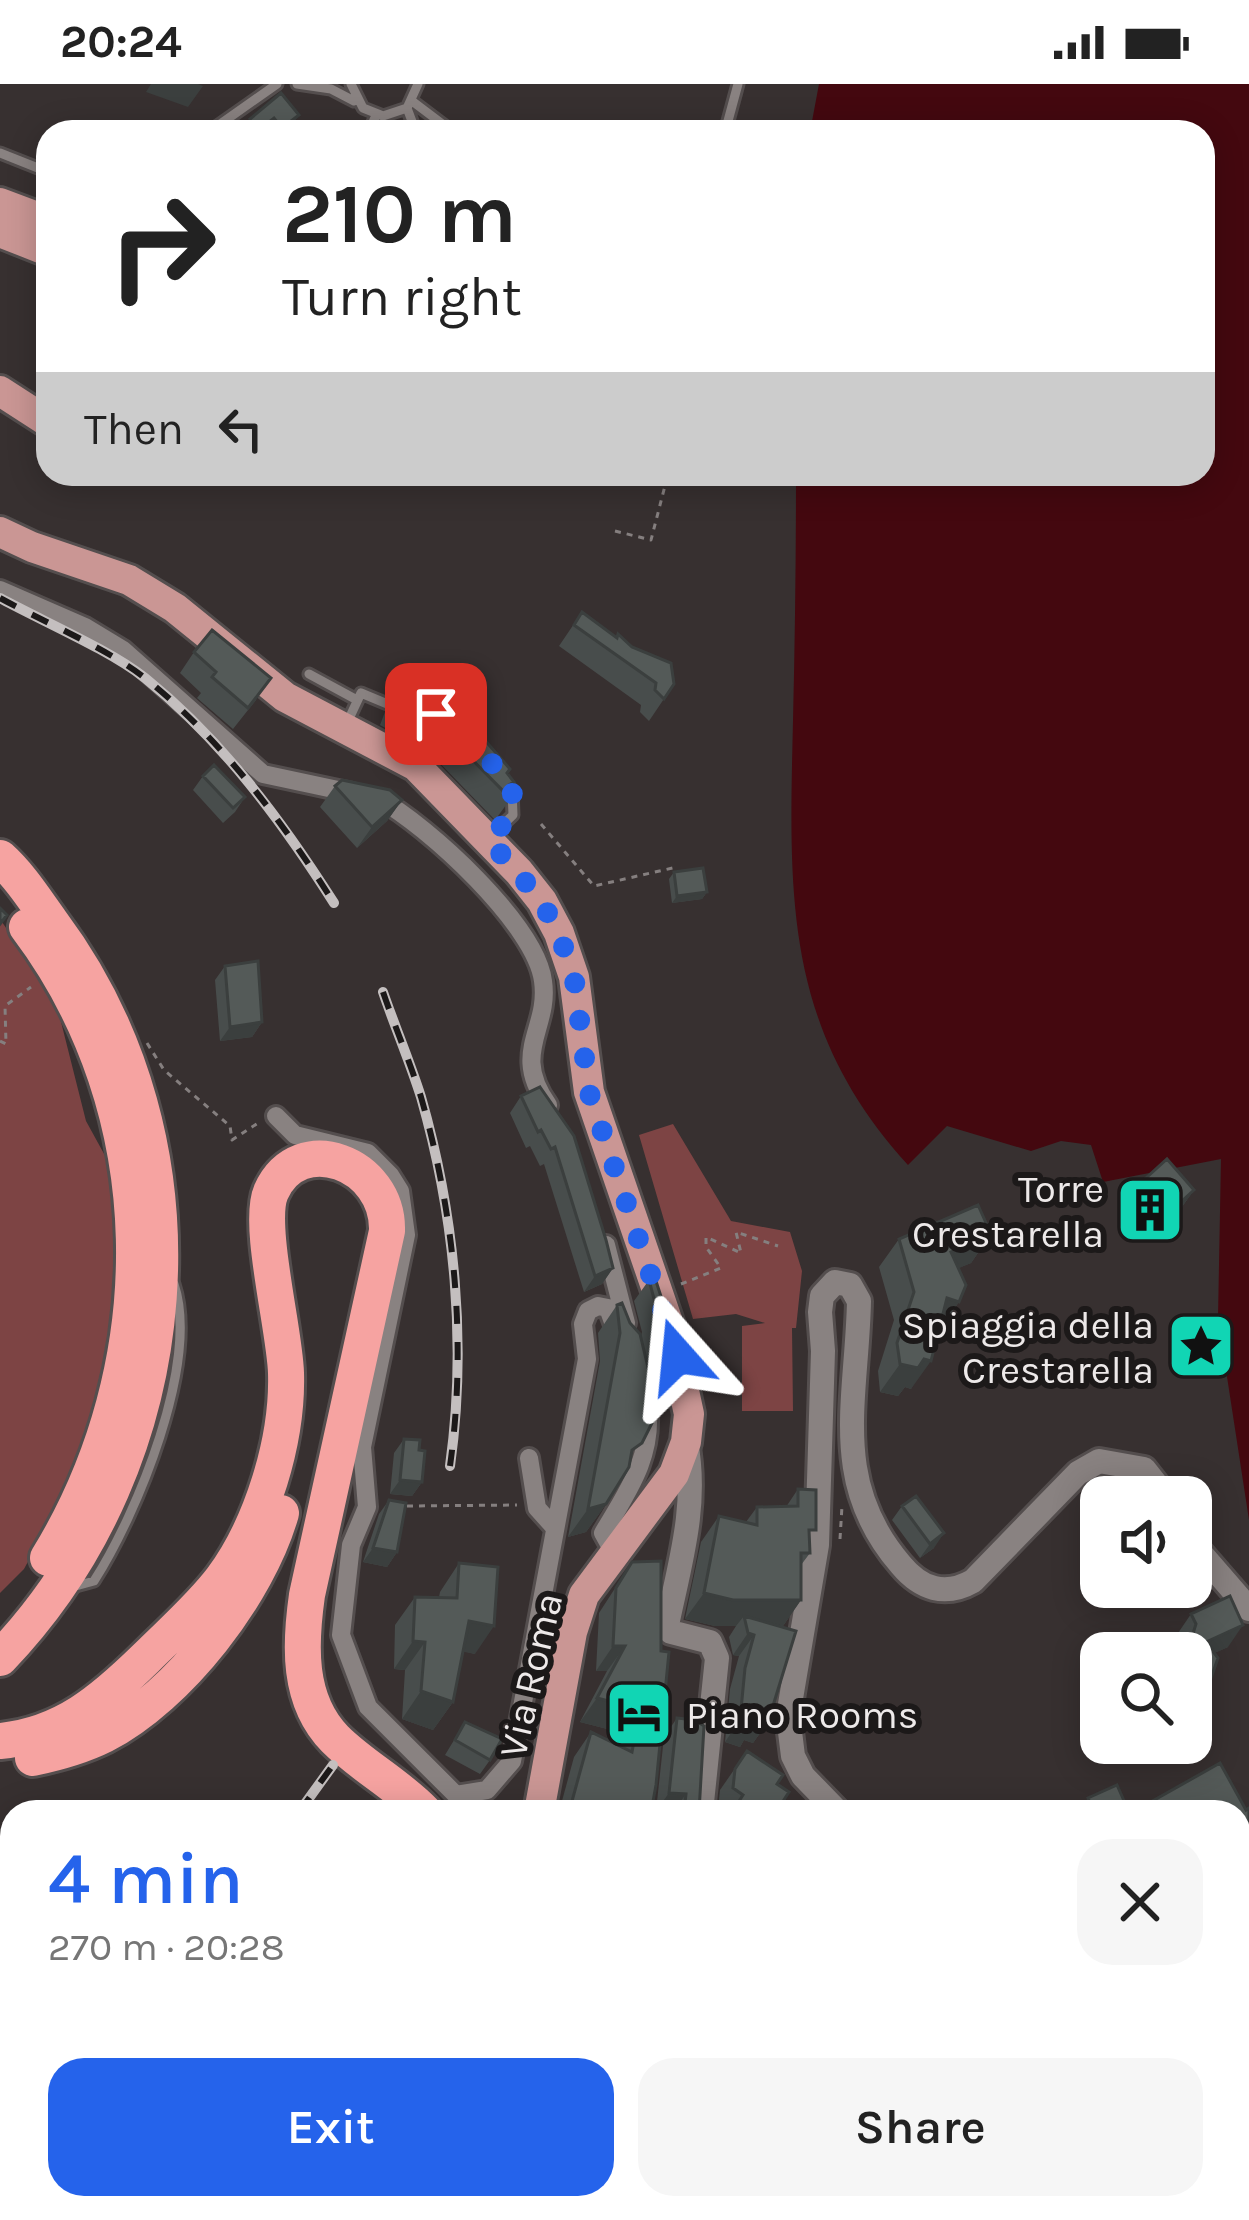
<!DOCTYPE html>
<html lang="en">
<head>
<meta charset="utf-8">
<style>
	:root { --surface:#fff; --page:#f6f6f6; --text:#222; --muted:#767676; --accent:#2563eb }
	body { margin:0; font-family:Karla,sans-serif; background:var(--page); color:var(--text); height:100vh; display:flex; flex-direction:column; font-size:45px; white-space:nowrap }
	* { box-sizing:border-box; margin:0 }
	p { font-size:39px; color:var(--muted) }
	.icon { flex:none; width:66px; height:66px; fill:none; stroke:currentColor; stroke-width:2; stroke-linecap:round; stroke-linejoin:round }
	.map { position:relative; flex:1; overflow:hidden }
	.panel { position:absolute; left:0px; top:1716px; width:1251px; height:420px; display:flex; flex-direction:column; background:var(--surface); border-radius:36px 36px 0 0; box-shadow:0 6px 30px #0003 }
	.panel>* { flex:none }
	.guide { position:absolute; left:36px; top:36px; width:1179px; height:366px; border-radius:36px; box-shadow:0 6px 30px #0003; background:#fff; color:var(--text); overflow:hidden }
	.fabs { position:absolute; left:1080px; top:1392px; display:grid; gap:24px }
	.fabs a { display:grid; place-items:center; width:132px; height:132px; border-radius:24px; background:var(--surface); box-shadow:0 6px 30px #0003; font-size:60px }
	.pin { position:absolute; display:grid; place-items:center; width:102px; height:102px; color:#fff; margin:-51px; border-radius:24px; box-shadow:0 6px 18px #0006 }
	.me { position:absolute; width:132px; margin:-66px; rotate:342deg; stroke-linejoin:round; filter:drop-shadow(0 0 9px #0008) }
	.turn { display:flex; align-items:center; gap:42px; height:252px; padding:0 48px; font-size:54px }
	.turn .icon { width:156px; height:156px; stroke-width:2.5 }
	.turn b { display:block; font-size:84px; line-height:102px }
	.then { display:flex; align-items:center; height:114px; padding:0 48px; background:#0003; gap:24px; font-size:45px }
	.round { display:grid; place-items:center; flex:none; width:126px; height:126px; border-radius:36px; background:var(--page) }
	.headline { display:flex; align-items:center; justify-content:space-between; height:204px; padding:0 48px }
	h1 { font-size:72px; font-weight:600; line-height:90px; color:var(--accent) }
	.action { display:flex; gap:24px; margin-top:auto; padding:24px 48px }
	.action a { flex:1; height:138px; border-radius:36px; background:var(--accent); color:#fff; font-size:48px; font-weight:600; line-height:138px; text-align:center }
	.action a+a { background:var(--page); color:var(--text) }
	.status { display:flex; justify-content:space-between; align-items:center; height:84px; padding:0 60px; background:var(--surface); direction:ltr }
	.status svg { height:33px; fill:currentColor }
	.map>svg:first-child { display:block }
	.green { fill:#7d4444 }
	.water { fill:#44080f }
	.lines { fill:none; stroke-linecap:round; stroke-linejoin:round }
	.service-casing { stroke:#544e4e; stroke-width:15 }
	.minor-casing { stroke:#544e4e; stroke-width:24 }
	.tertiary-casing { stroke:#544e4e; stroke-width:30 }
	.primary-casing { stroke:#544e4e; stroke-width:36 }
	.motorway-casing { stroke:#544e4e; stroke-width:42 }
	.path { stroke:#857f7f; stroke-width:3; stroke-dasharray:6 6; stroke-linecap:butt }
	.service { stroke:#898281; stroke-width:9 }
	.minor { stroke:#898281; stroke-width:18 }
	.tertiary { stroke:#898281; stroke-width:24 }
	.primary { stroke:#ca9694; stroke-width:30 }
	.motorway { stroke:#f6a3a1; stroke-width:36 }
	.rail-casing { stroke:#c4bfbf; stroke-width:10 }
	.rail { stroke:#1c1919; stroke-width:6; stroke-dasharray:18; stroke-linecap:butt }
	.wall { fill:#484d4c }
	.shaded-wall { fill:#3b3f3e }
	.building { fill:#545a58; stroke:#3b3f3e; stroke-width:3 }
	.route { stroke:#2563eb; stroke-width:21; stroke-dasharray:0 37.8 }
	.labels { text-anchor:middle; stroke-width:12; stroke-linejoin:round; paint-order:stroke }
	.poi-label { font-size:39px; fill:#ede9e9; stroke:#1c1919; text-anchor:end }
	.street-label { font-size:39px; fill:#ede9e9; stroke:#1c1919 }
</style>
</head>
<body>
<div class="status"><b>20:24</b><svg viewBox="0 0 49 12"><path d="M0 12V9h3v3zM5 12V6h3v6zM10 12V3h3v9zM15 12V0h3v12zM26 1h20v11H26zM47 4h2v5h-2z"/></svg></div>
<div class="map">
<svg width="1249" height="2136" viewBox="0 0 1249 2136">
	<rect width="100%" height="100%" fill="#373030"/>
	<!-- green -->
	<path class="green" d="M0,835L56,918L86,1037L114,1088L115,1163L114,1263L86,1370L24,1485L0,1509Z
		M673,1040L731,1137L790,1148L802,1187L796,1244H792L793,1327H742V1242L765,1239L736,1230L693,1235L639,1051Z"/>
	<!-- water -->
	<path class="water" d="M819,0H1249V1436L1218,1234L1221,1075L1103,1098L1091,1061L1061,1057L1031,1067L947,1042L908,1081C783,944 789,811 793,637C795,554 796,472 796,390H1203V48H810Z"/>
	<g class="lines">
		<!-- service casing -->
		<g class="service-casing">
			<path id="service" d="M297,0L331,5L354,17
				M351,0L363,24L383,32L407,24L418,0
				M412,17L453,48
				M407,24L416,48
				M209,48L277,0
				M369,48L376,31
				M725,48L738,0
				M0,69L48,88
				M309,590L357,616
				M347,639L361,609L397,624
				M492,751L513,731L512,706
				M72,1503L94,1497C137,1430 200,1278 174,1200"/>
		</g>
		<!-- minor casing -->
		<g class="minor-casing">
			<path id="minor" d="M0,506L85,543L123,566L263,690L352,709
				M379,715C427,741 536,841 543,897C550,945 510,968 548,1021
				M276,1032L295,1051L368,1069L390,1091L400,1107L406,1151L362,1363L367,1423L351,1461L341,1551L368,1623L456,1711L487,1706L512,1677L587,1275L583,1240L588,1227L598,1222L608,1224L618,1252
				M606,1161L626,1239
				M529,1374L537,1424L555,1444
				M614,1469L603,1449C628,1407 654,1371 647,1320
				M1239,1920L1241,2027
				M210,2124L249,2136
				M1189,2136L1195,2124"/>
		</g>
		<!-- tertiary casing -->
		<g class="tertiary-casing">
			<path id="tertiary" d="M686,1358C698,1421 680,1479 667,1541L671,1548L710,1558L717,1574L701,1728
				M1191,1458L1249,1525
				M838,1728L803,1692L793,1672L788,1632L817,1461L823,1267L820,1228L822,1212L835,1198L850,1201L859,1217C857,1316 829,1398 901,1481C921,1505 945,1513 973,1497L1078,1389L1099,1377L1144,1385L1166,1413
				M258,2124L279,2136
				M156,2136L203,2124
				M1001,2136L1007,2124"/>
		</g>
		<!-- primary casing -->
		<g class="primary-casing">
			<path id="primary" d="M0,119L48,137
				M0,148L48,167
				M0,307L48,338
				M0,448L32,463L129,496L175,524L285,613L416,682L519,788L542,817L559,849L574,893L589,1008L671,1247L689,1330L686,1358L674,1390L584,1511L572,1548L539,1728
				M0,2043L12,2032
				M10,2136L7,2108L12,2088"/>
		</g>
		<!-- motorway casing -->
		<g class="motorway-casing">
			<path id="motorway" d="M0,774C20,792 35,816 51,838C216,1059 190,1376 0,1574
				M27,843C166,1027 166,1281 48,1474
				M0,1657C63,1651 103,1616 146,1574C172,1548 200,1524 222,1495C262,1441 288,1356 286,1289C285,1247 257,1140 271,1108C299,1045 389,1079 387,1147L307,1511C300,1560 297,1616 335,1655C362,1682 397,1700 424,1728
				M33,1674C57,1669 82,1662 104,1651C179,1612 258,1510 281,1429"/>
		</g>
		<!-- path -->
		<path class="path" d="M615,447L651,456L668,390
			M541,740L594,802L677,783
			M0,957L6,960L5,922L31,903
			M147,959L164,986L230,1042L232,1056L258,1039
			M681,1200L721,1184L706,1163V1153L741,1169L736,1148L778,1162
			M407,1422L517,1421
			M840,1455L842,1422
			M476,2136L478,2131L485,2133L489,2124"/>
		<!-- service -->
		<use href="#service" class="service"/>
		<!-- minor -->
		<use href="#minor" class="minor"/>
		<!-- tertiary -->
		<use href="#tertiary" class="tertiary"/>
		<!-- primary -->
		<use href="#primary" class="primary"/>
		<!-- motorway -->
		<use href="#motorway" class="motorway"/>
		<!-- rail casing -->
		<g class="rail-casing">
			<path id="rail" d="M0,514C42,537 110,566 145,594C222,656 282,737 334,819
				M383,908C395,943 410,978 421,1013C455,1132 467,1260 450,1382
				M299,1728L333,1681
				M0,1973L12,1965"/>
		</g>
		<!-- rail -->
		<use href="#rail" class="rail"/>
	</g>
	<!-- wall -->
	<path class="wall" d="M299,31L285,48H241L250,35Z
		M582,528L674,600L649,637L640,628L641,621L559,562Z
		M194,568L256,616L233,645L197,614L201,609L180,589Z
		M400,607L507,689L514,698L510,703L515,709L495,736L429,668L380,641L385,628Z
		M203,692L245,713L235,728L223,739L193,706Z
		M335,702L402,716L387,737L357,764L320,723Z
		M674,788L707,808L702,815L672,819L669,795Z
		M225,882L262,938L252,953L220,957L215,896Z
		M540,1003L613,1184L602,1200L584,1208L544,1080L540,1082L530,1062L526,1064L510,1029L521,1012Z
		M1135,1104L1194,1106L1179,1127L1147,1156L1120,1125Z
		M991,1150L971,1179L958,1184L959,1218L939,1246L911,1305L905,1303L898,1312L880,1308L878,1287L894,1236L879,1183L899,1155Z
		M649,1196L682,1298L667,1320L659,1322L644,1265L630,1376L609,1416L586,1448L568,1453L600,1277L598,1249L617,1221L641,1252L642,1248L634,1217Z
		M404,1355L419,1366L422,1398L412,1412L390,1410L394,1369Z
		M798,1405L810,1456V1469L801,1481V1516L783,1542L768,1638L753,1659L744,1656L740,1663L725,1658L730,1605L739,1572L733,1571L729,1553L736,1542H715L685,1535L701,1458L719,1432L746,1438L757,1423H786Z
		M389,1416L397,1468L387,1483L363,1478L379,1430Z
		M902,1422L934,1464L920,1474L892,1436Z
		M632,1478L649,1728H559L574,1673L591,1648L620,1662L623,1649L580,1638L607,1587H596L599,1529Z
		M459,1479L475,1570L463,1567L453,1618L433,1646L402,1635L405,1586L394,1585L395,1541L415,1513H439L440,1508Z
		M1101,1487V1503H1135L1124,1521L1091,1506Z
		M1191,1530L1228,1563L1214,1569L1196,1615L1191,1569H1178L1181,1562L1176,1552Z
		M677,1634L699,1728L656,1727L664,1653Z
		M465,1638L490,1676L480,1690L445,1671Z
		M747,1667L777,1700L776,1728H722L718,1725L720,1706Z
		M1088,1714L1129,1728H1078Z
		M1249,1724V1836L1239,1841V1728Z
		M28,2124H131L87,2136H29Z
		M523,2124H529L625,2136H516Z
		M752,2124H804L795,2136L786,2128L782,2136H741Z"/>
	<!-- shaded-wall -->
	<path class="shaded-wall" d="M151,0H198L203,2L188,23L146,8Z
		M299,31L289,45L285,48H279Z
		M402,716L387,737L357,764L372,743Z
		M707,808L702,815L672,819L677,812Z
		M262,938L252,953L220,957L230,943Z
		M1194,1106L1179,1127L1147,1156L1162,1135Z
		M991,1150L971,1179L931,1196L951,1168Z
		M613,1184L602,1200L584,1208L595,1192Z
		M947,1214L959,1218L939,1246Z
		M924,1275L931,1277L911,1305L905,1303L898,1312L880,1308L900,1280Z
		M682,1298L667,1320L659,1322L674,1300Z
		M400,1396L422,1398L412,1412L390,1410Z
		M606,1420L586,1448L568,1453L588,1425Z
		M944,1449L934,1464L920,1474L930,1460Z
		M373,1464L397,1468L387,1483L363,1478Z
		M704,1509L801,1516L783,1542L744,1532L736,1542H715L685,1535Z
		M469,1537L494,1542L475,1570L449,1565Z
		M1243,1541L1228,1563L1191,1580L1206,1558Z
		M748,1549L754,1551L739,1572L733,1571Z
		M413,1557L425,1558L405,1586L394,1585Z
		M613,1562H625L607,1587H596Z
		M1191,1587L1211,1594L1196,1615L1191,1613Z
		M421,1607L453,1618L433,1646L402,1635Z
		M597,1614L640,1625L623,1649L580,1638Z
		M757,1634L768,1638L753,1659L744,1656L740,1663L725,1658L740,1636Z
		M669,1709L686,1710L673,1728L656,1727Z
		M1249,1825V1836L1239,1841V1839Z
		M1249,2085V2096L1239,2100V2090Z
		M57,2124H131L87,2136H42L48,2126Z
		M296,2124H393L427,2136H326L293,2128Z
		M970,2124H978L967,2136H956Z
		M1044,2124H1068L1059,2136H1035Z"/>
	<!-- building -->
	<path class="building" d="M281,9L299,31L282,44L274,34L259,46L250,35Z
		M582,528L617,554L618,550L632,563L671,579L674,600L664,615L655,606L656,599L574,541Z
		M212,546L271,594L248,624L212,593L216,588L194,568Z
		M400,607L441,622L444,618L462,630L510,685L507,689L514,698L509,701L515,709L510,714L444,647L395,620Z
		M214,681L245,713L233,724L203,692Z
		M342,696L390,706L402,716L372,743L335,702Z
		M703,784L707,808L677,812L674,788Z
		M0,824L7,831L0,840Z
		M258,877L262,938L230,943L225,882Z
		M540,1003L574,1052L606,1156L613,1184L595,1192L555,1063L551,1065L541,1046L538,1048L521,1012Z
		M1167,1075L1194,1106L1162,1135L1135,1104Z
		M978,1121L991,1150L951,1168L966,1201L959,1218L947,1214L931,1277L924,1275L918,1284L900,1280L897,1259L914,1208L899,1155Z
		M655,1194L667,1231L682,1298L674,1300L661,1247L655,1238L657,1226L649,1196Z
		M622,1219L630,1239L640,1250L656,1317L654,1335L642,1359L632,1366L629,1383L606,1420L588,1425L620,1249L617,1221Z
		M404,1355L420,1356L419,1366L425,1367L422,1398L400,1396Z
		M798,1405L816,1406V1446H809L810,1469H801V1516H733L704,1509L719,1432L757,1441V1423L798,1422Z
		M916,1412L944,1449L930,1460L902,1422Z
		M389,1416L406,1419L397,1468L373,1464Z
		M661,1477V1567L669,1568L656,1701L652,1723L649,1728H569L591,1648L632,1668L640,1625L597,1614L625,1562H613L616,1504L632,1478Z
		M459,1479L498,1483L494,1542L469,1537L453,1618L421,1607L425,1558L413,1557L415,1513L457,1514Z
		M1230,1512L1243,1541L1206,1558L1218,1574L1211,1594L1191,1587V1569H1187L1196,1540L1191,1530Z
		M744,1532L796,1547L768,1638L757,1634L755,1642L740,1636L745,1584L754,1551L748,1549Z
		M677,1634L695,1636L704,1642L699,1728H684L686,1710L669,1709Z
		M465,1638L502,1655L490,1676L455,1656Z
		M747,1667L783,1691L777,1700L789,1708L776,1728H732L743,1711L733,1704L735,1685Z
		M1220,1679L1246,1726L1249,1724V1818L1239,1797V1728H1133Z
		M1117,1701L1129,1728H1094L1088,1714Z
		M1239,1886H1245L1240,1899L1242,1984H1239Z
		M1243,2037L1249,2051V2085L1239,2090V2039Z
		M393,2124H458L476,2130L474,2136H427Z
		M529,2124H588L625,2136H524Z
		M761,2124H787L782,2136H744L746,2129L759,2132Z
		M845,2124L879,2131L885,2124H939L942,2126L945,2124H970L956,2136H842Z
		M1028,2124H1045L1040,2136H1013L1015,2132L1025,2129Z
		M1125,2124H1164L1157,2136H1118Z"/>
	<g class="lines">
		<!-- route -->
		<path class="route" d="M436,630L458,643L512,701L513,731L488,755L542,817L566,868L574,893L589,1008L678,1272"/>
	</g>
	<!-- icons -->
	<defs>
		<g id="building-square" transform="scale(3.45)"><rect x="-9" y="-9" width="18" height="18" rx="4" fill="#11d5b4" stroke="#1c1919"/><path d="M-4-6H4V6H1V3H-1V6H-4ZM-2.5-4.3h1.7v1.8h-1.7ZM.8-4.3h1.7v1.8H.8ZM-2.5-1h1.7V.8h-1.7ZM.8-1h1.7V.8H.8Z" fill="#111"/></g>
		<g id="sight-square" transform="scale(3.45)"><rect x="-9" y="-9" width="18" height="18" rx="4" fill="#11d5b4" stroke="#1c1919"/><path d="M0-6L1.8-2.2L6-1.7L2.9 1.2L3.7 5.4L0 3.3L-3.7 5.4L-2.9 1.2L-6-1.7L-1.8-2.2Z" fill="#111"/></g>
		<g id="hotel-square" transform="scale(3.45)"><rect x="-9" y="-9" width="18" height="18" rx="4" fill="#11d5b4" stroke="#1c1919"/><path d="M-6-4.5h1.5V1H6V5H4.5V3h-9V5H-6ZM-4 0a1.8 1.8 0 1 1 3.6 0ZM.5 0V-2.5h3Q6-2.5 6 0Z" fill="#111"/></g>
	</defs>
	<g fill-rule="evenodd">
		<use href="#building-square" x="1150" y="1126"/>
		<use href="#sight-square" x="1201" y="1262"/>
		<use href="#hotel-square" x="639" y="1630"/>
	</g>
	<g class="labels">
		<!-- poi labels -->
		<g class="poi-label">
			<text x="1104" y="1118">Torre<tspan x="1104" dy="45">Crestarella</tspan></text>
			<text x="1154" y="1254">Spiaggia della<tspan x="1154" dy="45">Crestarella</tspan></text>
			<text x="686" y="1644" text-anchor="start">Piano Rooms</text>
		</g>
		<!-- street labels -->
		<g class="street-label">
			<text transform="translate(530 1591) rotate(-77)" y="14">Via Roma</text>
		</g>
	</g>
</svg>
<div class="fabs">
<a><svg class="icon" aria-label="sound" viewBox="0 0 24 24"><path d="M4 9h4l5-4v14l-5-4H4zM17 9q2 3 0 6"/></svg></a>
<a><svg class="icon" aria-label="search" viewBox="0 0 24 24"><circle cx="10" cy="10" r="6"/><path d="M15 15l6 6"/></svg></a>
</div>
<div class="pin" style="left:436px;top:630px;background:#d93025"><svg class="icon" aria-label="arrive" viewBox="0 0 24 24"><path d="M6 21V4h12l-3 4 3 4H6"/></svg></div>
<svg class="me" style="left:678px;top:1272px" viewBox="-20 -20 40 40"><path d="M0-17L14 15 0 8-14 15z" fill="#2563eb" stroke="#fff" stroke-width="4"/></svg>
<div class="guide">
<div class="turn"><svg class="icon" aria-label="right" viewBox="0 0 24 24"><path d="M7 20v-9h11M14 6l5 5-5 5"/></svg><div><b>210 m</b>Turn right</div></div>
<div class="then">Then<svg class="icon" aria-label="left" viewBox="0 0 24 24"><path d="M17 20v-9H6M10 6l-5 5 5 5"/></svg></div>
</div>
<section class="panel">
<div class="headline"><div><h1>4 min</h1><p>270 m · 20:28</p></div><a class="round"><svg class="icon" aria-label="close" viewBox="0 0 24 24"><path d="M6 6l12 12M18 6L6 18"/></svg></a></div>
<div class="action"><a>Exit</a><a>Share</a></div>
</section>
</div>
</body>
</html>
